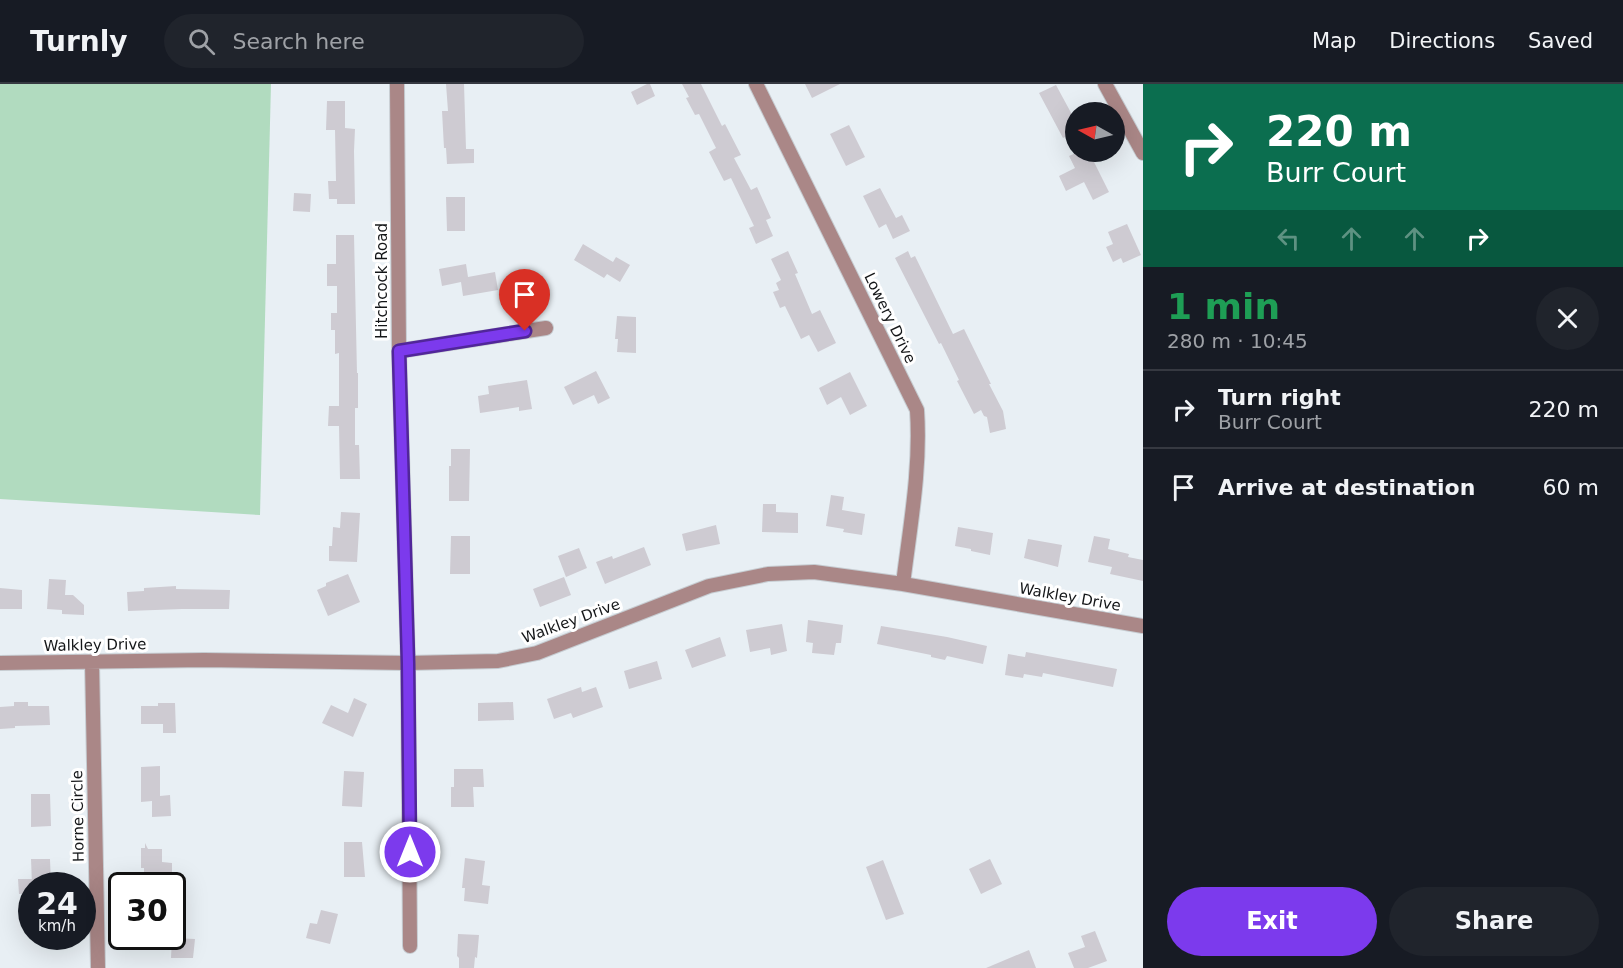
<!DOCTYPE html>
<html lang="en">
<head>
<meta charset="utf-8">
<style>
	:root { --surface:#171b24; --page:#20242c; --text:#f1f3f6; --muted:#9ea1a6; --line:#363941; --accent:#7c3aed }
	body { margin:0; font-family:"DejaVu Sans",sans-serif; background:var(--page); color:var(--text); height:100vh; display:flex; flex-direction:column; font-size:22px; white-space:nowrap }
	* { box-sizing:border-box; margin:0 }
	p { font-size:20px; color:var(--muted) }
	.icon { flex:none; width:33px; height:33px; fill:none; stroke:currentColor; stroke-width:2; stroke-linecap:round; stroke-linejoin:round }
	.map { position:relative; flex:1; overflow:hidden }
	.side { display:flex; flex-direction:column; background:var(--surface); width:480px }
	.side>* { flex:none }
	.banner { background:#0b6e4f; color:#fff; overflow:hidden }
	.needle { width:39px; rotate:278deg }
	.fabs { position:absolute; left:1065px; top:18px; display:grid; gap:12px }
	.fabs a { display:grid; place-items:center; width:60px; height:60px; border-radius:50%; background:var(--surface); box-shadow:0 6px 24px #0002; font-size:30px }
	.speed { position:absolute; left:18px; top:788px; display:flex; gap:12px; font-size:30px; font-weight:700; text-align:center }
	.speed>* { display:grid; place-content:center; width:78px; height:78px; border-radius:50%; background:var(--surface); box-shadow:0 6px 24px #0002; line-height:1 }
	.speed small { font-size:15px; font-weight:400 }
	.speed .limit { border:3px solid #111; border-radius:9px; background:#fff; color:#111 }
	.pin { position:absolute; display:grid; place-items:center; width:51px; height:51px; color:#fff; margin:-62px -26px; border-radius:50% 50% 50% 0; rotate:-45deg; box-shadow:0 0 6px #0007 }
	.pin .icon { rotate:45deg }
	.me { position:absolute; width:66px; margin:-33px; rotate:0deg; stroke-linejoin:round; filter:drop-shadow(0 0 4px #0008) }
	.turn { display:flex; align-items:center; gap:21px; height:126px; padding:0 24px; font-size:27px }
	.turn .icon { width:78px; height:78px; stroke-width:2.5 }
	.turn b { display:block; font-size:42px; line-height:51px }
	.lanes { display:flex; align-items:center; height:57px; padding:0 24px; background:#0003; justify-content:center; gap:30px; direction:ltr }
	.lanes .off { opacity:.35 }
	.round { display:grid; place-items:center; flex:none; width:63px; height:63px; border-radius:32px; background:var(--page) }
	.overview { display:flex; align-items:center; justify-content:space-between; height:102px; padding:0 24px }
	h1 { font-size:36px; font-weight:600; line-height:45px; color:#1e9e55 }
	.primary-button { display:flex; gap:12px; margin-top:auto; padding:12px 24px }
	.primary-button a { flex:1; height:69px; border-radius:36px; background:var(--accent); color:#fff; font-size:24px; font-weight:600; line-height:69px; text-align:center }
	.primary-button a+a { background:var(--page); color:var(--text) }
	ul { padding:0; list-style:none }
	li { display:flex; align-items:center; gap:18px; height:78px; padding:0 24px; border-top:2px solid var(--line) }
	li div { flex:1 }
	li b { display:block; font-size:22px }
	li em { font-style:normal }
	header { display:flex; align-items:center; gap:36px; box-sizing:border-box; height:84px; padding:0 30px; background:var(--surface); border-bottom:2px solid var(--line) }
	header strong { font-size:28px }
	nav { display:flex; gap:33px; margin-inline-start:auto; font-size:21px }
	.search { width:420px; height:54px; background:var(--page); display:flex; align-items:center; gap:15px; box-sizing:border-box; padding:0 21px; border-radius:33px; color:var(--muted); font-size:22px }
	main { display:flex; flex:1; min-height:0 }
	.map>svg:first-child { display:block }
	.green { fill:#b1dbbf }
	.building { fill:#cecbd2 }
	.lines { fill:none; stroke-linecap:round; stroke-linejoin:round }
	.minor-casing { stroke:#c6ccd1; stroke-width:16 }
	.minor { stroke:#aa8787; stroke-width:14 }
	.route-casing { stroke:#51269a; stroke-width:15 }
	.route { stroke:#7c3aed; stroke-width:10 }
	.labels { text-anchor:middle; stroke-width:6; stroke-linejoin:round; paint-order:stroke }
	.street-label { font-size:15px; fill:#141618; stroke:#fff }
</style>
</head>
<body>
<header>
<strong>Turnly</strong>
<div class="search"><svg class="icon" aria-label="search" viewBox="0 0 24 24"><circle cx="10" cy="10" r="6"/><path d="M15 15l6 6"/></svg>Search here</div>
<nav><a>Map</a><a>Directions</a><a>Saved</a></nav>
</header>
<main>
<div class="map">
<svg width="1143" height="884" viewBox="0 0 1143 884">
	<rect width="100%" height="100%" fill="#e8eff4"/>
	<!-- green -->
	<path class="green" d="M0,0H271L260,431L0,415Z"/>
	<!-- building -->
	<path class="building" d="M446,0H464L466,65H474V79L447,80L446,64H444L442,27H448Z
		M647,0H650L655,12L637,21L631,8Z
		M682,0H701L722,42L725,40L741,71L734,74L751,106L757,103L771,134L766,136L773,152L756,160L749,144L754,142L731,94L724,97L709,68L716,64L699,30L695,31L686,14L689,13Z
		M805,0H840L812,14Z
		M1056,1L1076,38V48L1063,54L1039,9Z
		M327,17H345V44L355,45L354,67L355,120H337V115H329L328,97H336L335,46H326Z
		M849,41L865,73L846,82L830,50Z
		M1078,68H1089L1109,108L1093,116L1084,98L1066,107L1059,92L1075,84L1069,72Z
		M880,104L896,134L902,131L910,147L893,155L886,140L879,144L863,112Z
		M294,109L311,110L310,128L293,127Z
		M446,113H465V147H447Z
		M1127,140L1141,171L1123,179L1121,174L1113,178L1106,163L1113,160L1108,148Z
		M336,151H354L357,289H358V324H355V361H359L360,395H340L339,342H328L329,322H339V269L335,270V246H331V229H337V202H327V180H336Z
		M583,160L613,178L616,173L630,181L620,198L607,190L604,194L574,176Z
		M788,167L798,189L795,190L812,230L820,226L836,259L818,268L809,251L801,255L785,222L780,224L773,208L779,206L776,199L781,196L771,175Z
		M908,167L911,174L915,172L953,250L964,245L991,300H989L1003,327L1006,345L990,349L987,333L984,332L981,326L974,330L957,297L959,296L941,259L939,260L895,174Z
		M466,180L468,193L495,188L498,206L463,212L461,198L442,202L439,185Z
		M617,232L636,233V269L617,268L618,255H615Z
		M596,287L610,314L598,320L594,311L573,321L564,303Z
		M850,288L867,322L850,331L841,313L827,321L819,304Z
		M527,296L532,325L519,327V323L480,329L478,312L489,310L488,302Z
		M451,365H470L469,417H449V382H451Z
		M831,411L844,413L842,426L865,430L862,451L843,448L844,445L826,442Z
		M763,420H776V428L798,429V449L762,448Z
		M341,428L360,429L357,478L329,477V462H332L333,443L340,444Z
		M716,441L720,460L686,467L682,450Z
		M958,443L993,449L990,471L971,467V465L955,462Z
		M451,452H470V490H450Z
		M1094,452L1110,455L1108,465L1129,470L1128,473L1143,476V497L1110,490L1112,483L1088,478Z
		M1028,455L1062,461L1058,483L1024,474Z
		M644,463L651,481L605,500L596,478L612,472L613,475Z
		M579,464L587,484L566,493L558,472Z
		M348,490L360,518L328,532L317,506L326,502V499Z
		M564,493L571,511L540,523L533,505Z
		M49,495L66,496L65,511H73L84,521V531L62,530V526L47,525Z
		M176,502V505L230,506L229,525H182L128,527L127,508L144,507V504Z
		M0,504L22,506V525H0Z
		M808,536L843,541L841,559H836L834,571L812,569L813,559L806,558Z
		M782,540L787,567L771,571L770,564L750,568L746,546Z
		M881,542L947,553L987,562L983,580L947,572L945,576L931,573V571L877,560Z
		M720,553L726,572L692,584L685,566Z
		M1026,568L1117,585L1113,603L1043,589L1042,593L1024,590L1023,594L1005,591L1008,570L1025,573Z
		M657,577L662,595L629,605L624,587Z
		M581,603L582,608L596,603L603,623L573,634L571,629L554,635L547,615Z
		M354,614L367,620L353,653L322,639L331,621L348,629Z
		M14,618H28V622H49L50,641L15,642V644L0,645V623L14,622Z
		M513,618L514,636L478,637V619Z
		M158,619H175L176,649H163V640H141V622H158Z
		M160,682V712L170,711L171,732L152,733V717L141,718V683Z
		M454,685H483L484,703H473L474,723H451V703H454Z
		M344,687L364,688L362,723L342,722Z
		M31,710H50L51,742L31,743Z
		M344,758H362L365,793H344Z
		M145,759L148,765H162V778L172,779V792H158L160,798H144V784H141V764H145Z
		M465,774L485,777L482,801L490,802L488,820L464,817L465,804H462Z
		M31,775H50L51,801H32Z
		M990,775L1002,800L981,810L969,785Z
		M883,776L904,830L886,836L866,783Z
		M18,795H32V809L19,810Z
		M321,826L338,830L330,860L306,854L310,839L317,840Z
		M1095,847L1107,877L1088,884H1074L1068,869L1085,863L1081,852Z
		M458,850L479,851L477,874L475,873L474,884H459V874L457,872Z
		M172,854L195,855L193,874H171Z
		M1029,866L1036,884H986Z"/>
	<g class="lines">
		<!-- minor casing -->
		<g class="minor-casing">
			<path id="minor" d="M397,0L399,267L408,579L410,862
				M756,0L917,326C921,385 910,442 903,500
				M1105,0L1143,69
				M399,267L546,244
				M92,578L98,884
				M0,579L204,576L408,579L498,577L537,569L709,502L768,490L814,488L903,500L1143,542"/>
		</g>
		<!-- minor -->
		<use href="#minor" class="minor"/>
	</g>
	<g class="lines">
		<!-- route casing -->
		<g class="route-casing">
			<path id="route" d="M410,768L408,579L399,267L525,247"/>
		</g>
		<!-- route -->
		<use href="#route" class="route"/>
	</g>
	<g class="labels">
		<!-- street labels -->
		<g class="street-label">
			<text transform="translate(382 197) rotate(-90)" y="5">Hitchcock Road</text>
			<text transform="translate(890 234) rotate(64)" y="5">Lowery Drive</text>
			<text transform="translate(1070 513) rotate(10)" y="5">Walkley Drive</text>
			<text transform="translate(571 537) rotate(-20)" y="5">Walkley Drive</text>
			<text transform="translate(95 561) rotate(-1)" y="5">Walkley Drive</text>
			<text transform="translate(78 732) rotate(-91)" y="5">Horne Circle</text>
		</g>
	</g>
</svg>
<div class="fabs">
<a><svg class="needle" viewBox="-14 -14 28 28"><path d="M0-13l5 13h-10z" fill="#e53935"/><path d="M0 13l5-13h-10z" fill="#9ea1a6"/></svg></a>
</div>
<div class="speed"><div>24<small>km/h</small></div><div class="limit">30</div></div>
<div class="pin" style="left:525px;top:247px;background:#d93025"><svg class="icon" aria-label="arrive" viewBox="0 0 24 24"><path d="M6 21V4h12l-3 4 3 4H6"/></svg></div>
<svg class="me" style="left:410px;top:768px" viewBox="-20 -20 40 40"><circle r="17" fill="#7c3aed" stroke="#fff" stroke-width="3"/><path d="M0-11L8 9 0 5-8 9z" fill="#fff"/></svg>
</div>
<section class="side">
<div class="banner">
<div class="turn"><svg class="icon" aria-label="right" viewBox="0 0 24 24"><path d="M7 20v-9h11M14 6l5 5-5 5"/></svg><div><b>220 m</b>Burr Court</div></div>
<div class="lanes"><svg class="icon off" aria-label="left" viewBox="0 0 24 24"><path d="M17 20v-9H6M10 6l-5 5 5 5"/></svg><svg class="icon off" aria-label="ahead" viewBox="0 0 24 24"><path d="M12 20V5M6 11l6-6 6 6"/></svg><svg class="icon off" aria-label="ahead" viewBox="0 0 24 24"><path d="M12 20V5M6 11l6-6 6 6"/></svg><svg class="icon" aria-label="right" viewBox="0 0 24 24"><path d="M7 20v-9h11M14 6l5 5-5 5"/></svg></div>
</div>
<div class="overview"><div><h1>1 min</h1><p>280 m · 10:45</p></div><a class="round"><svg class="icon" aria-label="close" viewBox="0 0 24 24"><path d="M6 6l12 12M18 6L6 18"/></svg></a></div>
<ul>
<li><svg class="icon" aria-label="right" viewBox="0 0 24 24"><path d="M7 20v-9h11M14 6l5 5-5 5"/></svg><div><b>Turn right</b><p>Burr Court</p></div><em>220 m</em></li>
<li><svg class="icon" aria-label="arrive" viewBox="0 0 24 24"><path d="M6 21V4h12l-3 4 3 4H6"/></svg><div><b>Arrive at destination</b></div><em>60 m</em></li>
</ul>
<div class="primary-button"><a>Exit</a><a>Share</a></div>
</section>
</main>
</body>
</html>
